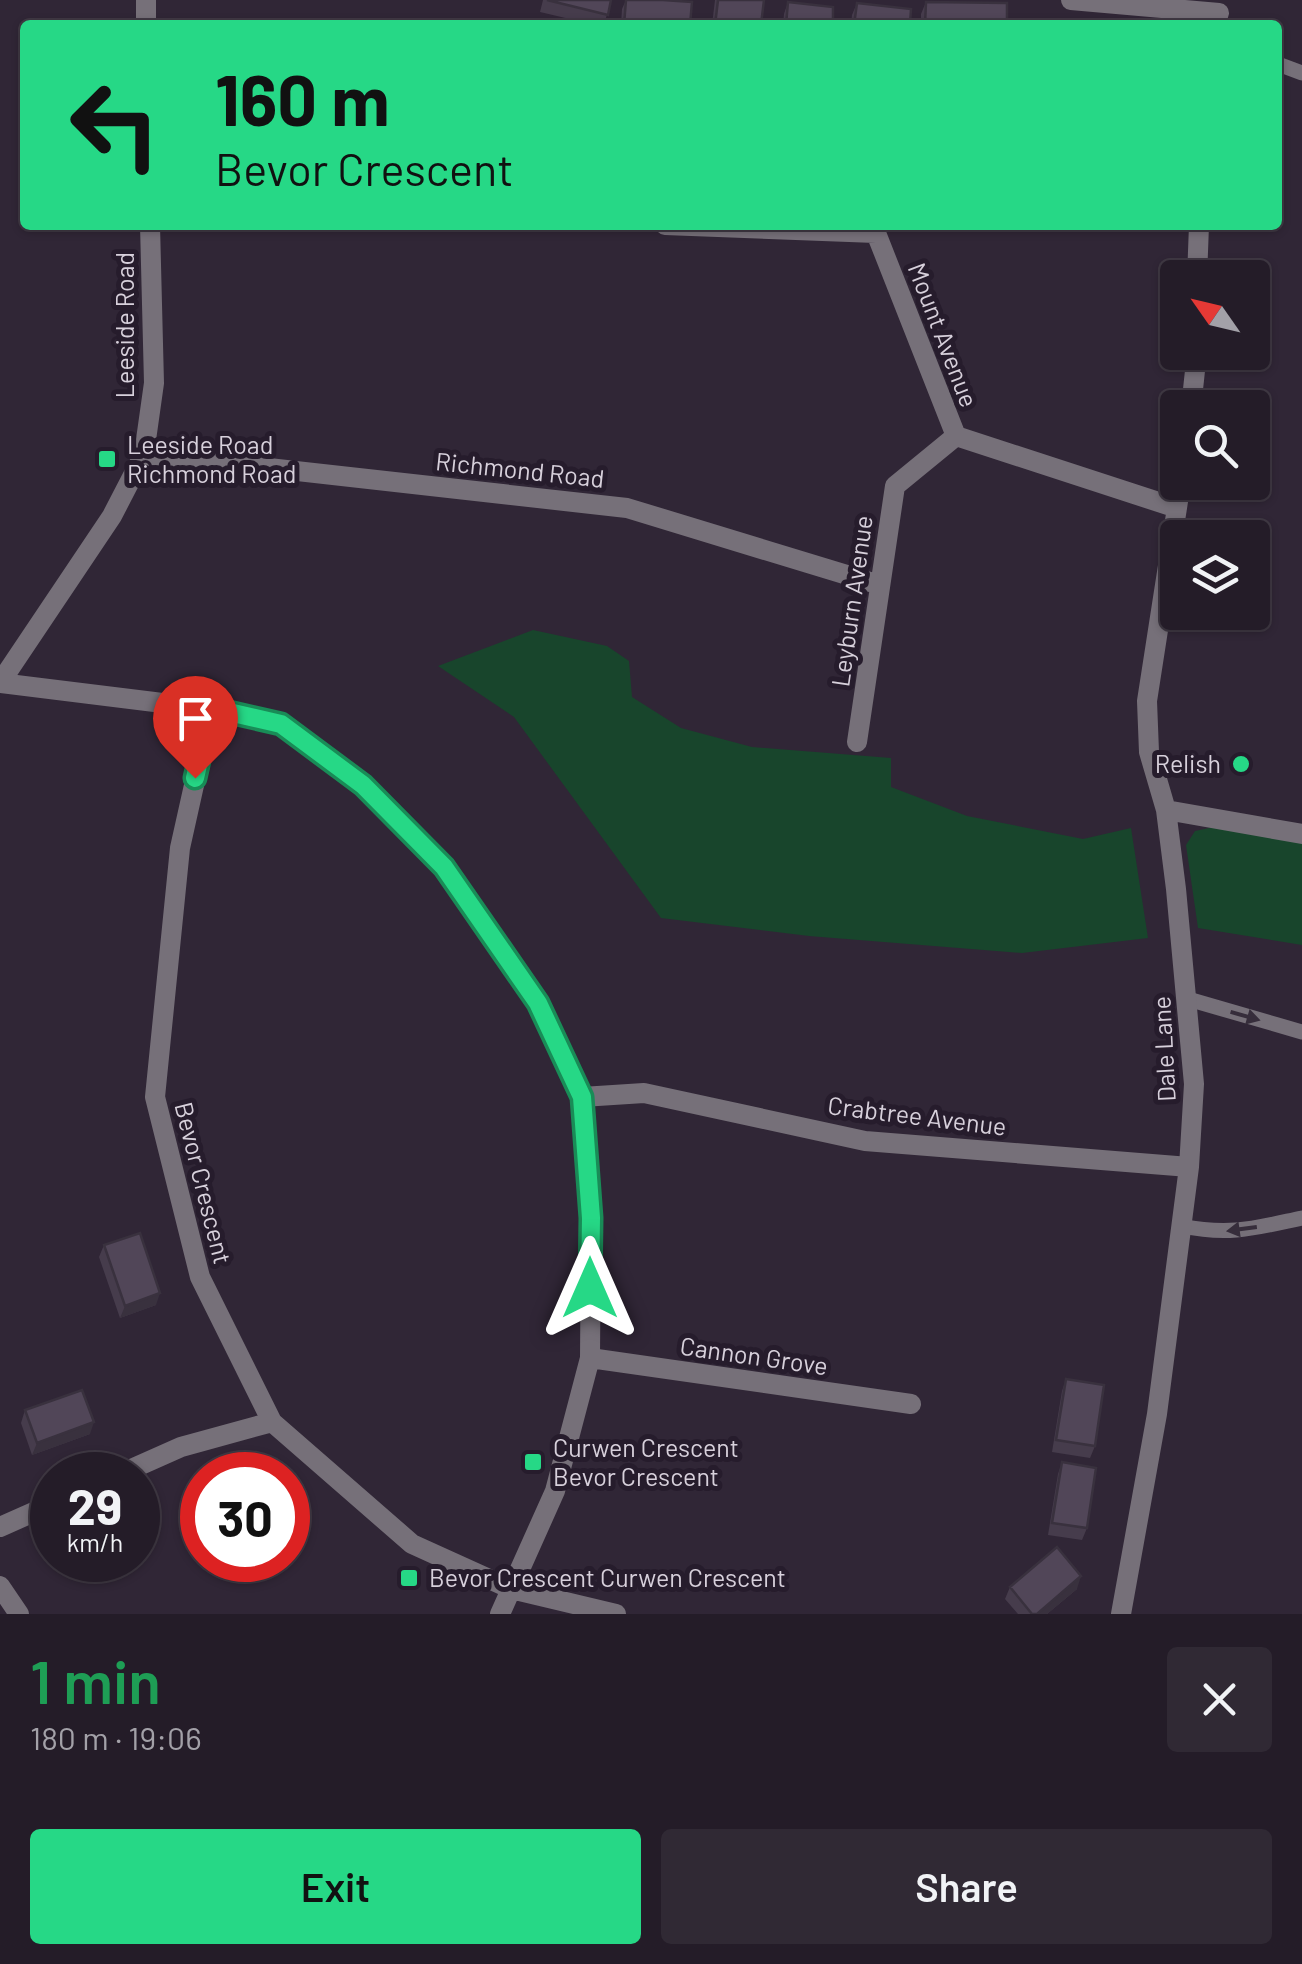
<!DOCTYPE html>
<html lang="en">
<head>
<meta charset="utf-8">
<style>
	:root { --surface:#241c28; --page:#302934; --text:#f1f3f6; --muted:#a3a1a8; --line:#413a45; --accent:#26d886 }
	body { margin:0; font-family:Barlow,sans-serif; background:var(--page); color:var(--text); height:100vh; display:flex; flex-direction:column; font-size:38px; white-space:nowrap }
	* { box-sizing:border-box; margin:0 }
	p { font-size:32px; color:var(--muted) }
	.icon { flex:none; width:55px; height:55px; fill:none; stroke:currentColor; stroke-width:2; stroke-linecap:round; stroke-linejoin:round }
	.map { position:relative; height:1614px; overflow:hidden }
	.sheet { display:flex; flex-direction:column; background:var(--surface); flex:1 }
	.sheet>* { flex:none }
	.top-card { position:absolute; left:20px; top:20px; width:1262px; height:210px; border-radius:10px; box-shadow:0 2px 8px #0004,0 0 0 2px var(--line); background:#26d886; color:#111; overflow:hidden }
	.needle { width:65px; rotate:304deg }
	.fabs { position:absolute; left:1160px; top:260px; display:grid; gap:20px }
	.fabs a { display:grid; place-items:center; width:110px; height:110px; border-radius:10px; background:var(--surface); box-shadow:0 2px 8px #0004,0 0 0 2px var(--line); font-size:50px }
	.speed { position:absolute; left:30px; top:1452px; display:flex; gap:20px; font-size:50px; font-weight:700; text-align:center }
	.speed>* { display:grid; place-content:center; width:130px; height:130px; border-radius:50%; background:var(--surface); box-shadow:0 2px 8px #0004,0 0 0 2px var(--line); line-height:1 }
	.speed small { font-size:25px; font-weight:400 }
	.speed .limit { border:15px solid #d22; background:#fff; color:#111 }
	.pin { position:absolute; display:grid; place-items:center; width:85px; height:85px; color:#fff; margin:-102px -42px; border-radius:50% 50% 50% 0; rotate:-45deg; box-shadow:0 0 10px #0007 }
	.pin .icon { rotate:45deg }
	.me { position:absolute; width:110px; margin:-55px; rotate:0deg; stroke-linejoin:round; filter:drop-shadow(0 0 8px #0008) }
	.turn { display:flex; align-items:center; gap:35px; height:210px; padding:0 30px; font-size:45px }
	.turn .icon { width:130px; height:130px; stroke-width:2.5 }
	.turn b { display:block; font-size:70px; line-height:85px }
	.round { display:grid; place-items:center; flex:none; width:105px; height:105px; border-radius:10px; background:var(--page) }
	.headline { display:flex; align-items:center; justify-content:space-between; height:170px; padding:0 30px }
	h1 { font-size:60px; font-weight:600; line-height:75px; color:#1e9e55 }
	.primary-button { display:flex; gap:20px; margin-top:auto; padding:20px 30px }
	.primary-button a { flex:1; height:115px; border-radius:10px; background:var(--accent); color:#111; font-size:40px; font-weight:600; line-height:115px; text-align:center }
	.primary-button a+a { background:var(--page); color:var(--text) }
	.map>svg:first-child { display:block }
	.green { fill:#18452c }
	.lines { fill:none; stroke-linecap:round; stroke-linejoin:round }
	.lane { stroke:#767079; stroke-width:15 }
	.street { stroke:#767079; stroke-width:20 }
	.wall { fill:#463c4c }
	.shaded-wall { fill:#39313e }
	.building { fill:#514658; stroke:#39313e; stroke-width:2.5 }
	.oneway { fill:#362d3b }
	.route-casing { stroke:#198c57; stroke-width:25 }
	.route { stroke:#26d886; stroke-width:18 }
	.poi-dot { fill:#26d886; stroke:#261c2c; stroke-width:4 }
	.labels { text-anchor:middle; stroke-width:10; stroke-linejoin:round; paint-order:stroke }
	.street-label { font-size:25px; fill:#d7d0db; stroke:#261c2c }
	.poi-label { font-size:25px; fill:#d7d0db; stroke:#261c2c; text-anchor:start }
</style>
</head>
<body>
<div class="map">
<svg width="1302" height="1614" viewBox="0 0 1302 1614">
	<rect width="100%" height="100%" fill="#302636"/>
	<!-- green -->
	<path class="green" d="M533,630L607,646L629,661L632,697L681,728L752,747L891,758V787L967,816L1083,839L1131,828L1148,938L1022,953L809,936L661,918L514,717L438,666Z
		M1214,827L1302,843V945L1198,928L1186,845L1195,831Z"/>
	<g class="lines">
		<!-- lane -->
		<path class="lane" d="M1278,64L1302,73
			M1188,999L1302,1032
			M1182,1226C1230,1236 1255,1228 1302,1218"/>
		<!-- street -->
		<path class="street" d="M146,0V25
			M1071,0L1219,13
			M665,225L876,233L956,436L1177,508
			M1197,278L1199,225
			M1191,408L1197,352
			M144,454L627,508L880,585
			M0,683L211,709L281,724L363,785L444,867L538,1003L582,1097L591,1218L590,1358L555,1491L500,1614
			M0,683L112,516L144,454L154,383L150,225
			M211,709L180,848L155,1097L200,1277L272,1422L412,1544L511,1589L616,1614
			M857,742L895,486L956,436
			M1166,810L1302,834
			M582,1097L644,1093L865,1141L1189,1167
			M590,1358L911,1404
			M118,1475L181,1447L272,1422
			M0,1527L52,1504
			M0,1586L19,1614
			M1121,1614L1157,1414L1189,1167L1194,1084L1176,889L1166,810L1149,752L1147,701L1181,482"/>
	</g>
	<!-- wall -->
	<path class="wall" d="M543,0H611L604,25H595L540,12Z
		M626,0H663L690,25H621L622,9Z
		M715,0H764L761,25H712Z
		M788,2L833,25H783L784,14Z
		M926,2L1007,25H921V14Z
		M857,3L910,25H851L852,15Z
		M104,1245L156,1305L120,1318L99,1257Z
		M1066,1379L1095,1446L1090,1458L1052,1452L1062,1391Z
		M25,1410L90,1434L32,1455L21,1423Z
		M1062,1462L1087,1528L1082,1540L1048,1535L1058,1474Z
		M1010,1587L1077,1589L1047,1614H1018L1005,1599Z"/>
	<!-- shaded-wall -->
	<path class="shaded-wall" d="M160,1293L156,1305L120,1318L125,1306Z
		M94,1422L90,1434L32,1455L37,1443Z
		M1081,1576L1077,1589L1047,1614H1037Z"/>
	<!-- building -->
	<path class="building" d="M547,0H611L608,15Z
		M626,0H663L692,2L690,25H624Z
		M718,0H764L761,25H715Z
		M788,2L833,7V25H786Z
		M926,2L1007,3V25H925Z
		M857,3L911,9L910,25H854Z
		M140,1233L160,1293L125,1306L104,1245Z
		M1066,1379L1104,1385L1095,1446L1056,1440Z
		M82,1390L94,1422L37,1443L25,1410Z
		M1062,1462L1096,1468L1087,1528L1052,1523Z
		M1057,1547L1081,1576L1037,1614H1032L1010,1587Z"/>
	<!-- one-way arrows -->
	<defs><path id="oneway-solid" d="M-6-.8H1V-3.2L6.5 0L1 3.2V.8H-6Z" transform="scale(2.5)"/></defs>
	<g class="oneway">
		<use href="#oneway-solid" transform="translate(1245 1016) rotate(16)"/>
		<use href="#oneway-solid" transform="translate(1242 1229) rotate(172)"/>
	</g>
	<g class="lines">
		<!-- route casing -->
		<g class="route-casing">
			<path id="route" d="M195,778L211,708L281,724L363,785L444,867L538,1003L582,1097L591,1218L590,1288"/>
		</g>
		<!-- route -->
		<use href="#route" class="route"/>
	</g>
	<!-- markers -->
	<g class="poi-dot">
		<rect x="97" y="449" width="20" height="20" rx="5"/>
		<circle cx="1241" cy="764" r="10"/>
		<rect x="523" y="1452" width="20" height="20" rx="5"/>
		<rect x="399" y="1568" width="20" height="20" rx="5"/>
	</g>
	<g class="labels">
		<!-- street labels -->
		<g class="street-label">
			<text transform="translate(125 325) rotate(-90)" y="9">Leeside Road</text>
			<text transform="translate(943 335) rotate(69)" y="9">Mount Avenue</text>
			<text transform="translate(520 470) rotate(6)" y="9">Richmond Road</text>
			<text transform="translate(852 601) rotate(-82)" y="9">Leyburn Avenue</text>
			<text transform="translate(1164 1049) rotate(-93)" y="9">Dale Lane</text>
			<text transform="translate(917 1116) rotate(7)" y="9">Crabtree Avenue</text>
			<text transform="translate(203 1183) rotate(76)" y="9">Bevor Crescent</text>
			<text transform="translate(754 1356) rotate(8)" y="9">Cannon Grove</text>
		</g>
		<!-- poi labels -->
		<g class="poi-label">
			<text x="127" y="454">Leeside Road<tspan x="127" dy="29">Richmond Road</tspan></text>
			<text x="1221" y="773" text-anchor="end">Relish</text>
			<text x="553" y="1457">Curwen Crescent<tspan x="553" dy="29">Bevor Crescent</tspan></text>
			<text x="429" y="1587">Bevor Crescent Curwen Crescent</text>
		</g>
	</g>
</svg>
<div class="fabs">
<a><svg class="needle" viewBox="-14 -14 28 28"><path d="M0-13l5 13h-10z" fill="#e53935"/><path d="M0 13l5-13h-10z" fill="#a3a1a8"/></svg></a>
<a><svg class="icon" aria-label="search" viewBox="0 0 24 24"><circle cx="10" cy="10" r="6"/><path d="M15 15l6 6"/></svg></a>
<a><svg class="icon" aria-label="layers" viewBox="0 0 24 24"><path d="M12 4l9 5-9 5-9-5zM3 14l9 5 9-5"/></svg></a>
</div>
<div class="speed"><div>29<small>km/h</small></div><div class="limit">30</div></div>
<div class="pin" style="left:195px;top:778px;background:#d93025"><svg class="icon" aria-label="arrive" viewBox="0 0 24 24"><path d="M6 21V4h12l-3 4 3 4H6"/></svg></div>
<svg class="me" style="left:590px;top:1288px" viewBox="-20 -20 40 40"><path d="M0-17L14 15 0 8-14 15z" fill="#26d886" stroke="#fff" stroke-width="4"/></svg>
<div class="top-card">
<div class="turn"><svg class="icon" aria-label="left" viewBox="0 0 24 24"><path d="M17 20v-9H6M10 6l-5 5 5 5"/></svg><div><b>160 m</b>Bevor Crescent</div></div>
</div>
</div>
<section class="sheet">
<div class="headline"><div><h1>1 min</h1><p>180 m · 19:06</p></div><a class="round"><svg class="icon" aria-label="close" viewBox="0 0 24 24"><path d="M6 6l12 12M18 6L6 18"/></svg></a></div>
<div class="primary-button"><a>Exit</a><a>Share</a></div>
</section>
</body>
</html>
